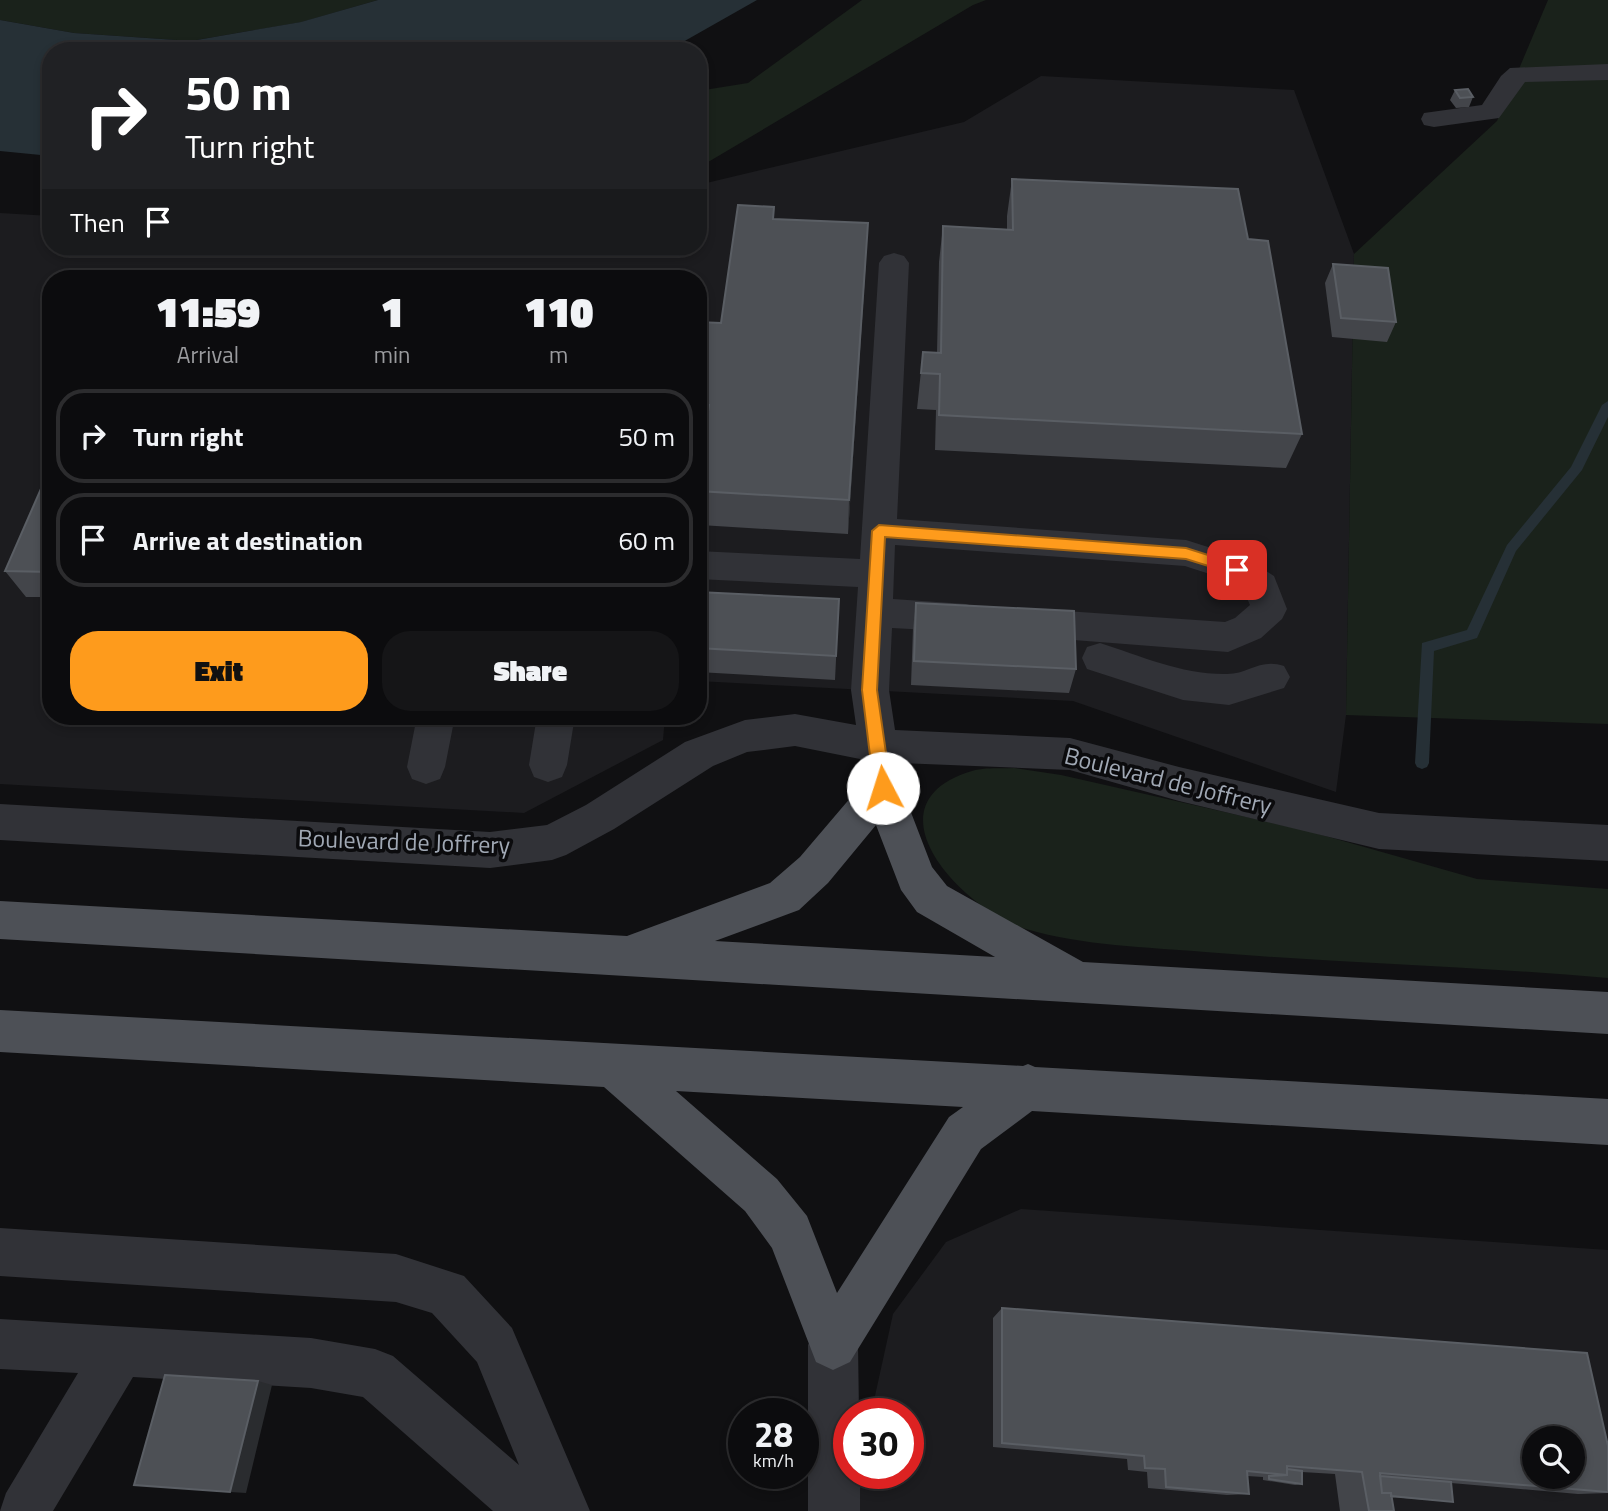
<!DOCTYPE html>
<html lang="en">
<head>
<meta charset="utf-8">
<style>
	:root { --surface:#0c0c0e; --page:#151517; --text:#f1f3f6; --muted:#9a9b9e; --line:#2c2c2e; --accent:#fe9b1c }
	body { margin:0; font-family:"Titillium Web",sans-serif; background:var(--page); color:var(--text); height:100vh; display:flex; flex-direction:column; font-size:26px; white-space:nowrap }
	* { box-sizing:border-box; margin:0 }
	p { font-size:23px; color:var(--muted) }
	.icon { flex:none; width:38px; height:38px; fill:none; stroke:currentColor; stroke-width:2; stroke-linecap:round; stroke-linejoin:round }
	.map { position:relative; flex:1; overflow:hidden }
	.details { position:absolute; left:42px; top:270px; width:665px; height:455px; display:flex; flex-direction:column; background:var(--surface); border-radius:28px; box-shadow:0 4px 10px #0003,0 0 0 2px var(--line) }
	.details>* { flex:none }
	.hud { position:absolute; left:42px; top:42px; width:665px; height:214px; border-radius:28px; box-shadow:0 4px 10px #0003,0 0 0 2px var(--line); background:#202124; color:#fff; overflow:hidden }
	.buttons { position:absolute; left:1522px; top:1426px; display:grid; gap:14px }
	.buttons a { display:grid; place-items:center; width:63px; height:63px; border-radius:50%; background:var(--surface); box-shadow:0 4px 10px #0003,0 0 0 2px var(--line); font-size:35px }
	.speed { position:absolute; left:728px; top:1398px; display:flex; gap:14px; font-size:35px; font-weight:700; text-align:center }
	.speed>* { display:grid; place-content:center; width:91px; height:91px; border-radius:50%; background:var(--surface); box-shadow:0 4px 10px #0003,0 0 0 2px var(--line); line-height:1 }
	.speed small { font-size:18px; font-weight:400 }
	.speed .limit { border:10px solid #d22; background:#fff; color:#111 }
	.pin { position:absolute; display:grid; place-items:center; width:60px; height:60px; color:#fff; margin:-30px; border-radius:14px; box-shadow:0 4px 10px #0006 }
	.me { position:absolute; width:77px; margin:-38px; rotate:355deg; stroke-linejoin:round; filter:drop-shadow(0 0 5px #0008) }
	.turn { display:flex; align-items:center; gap:24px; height:147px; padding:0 28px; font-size:32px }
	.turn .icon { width:91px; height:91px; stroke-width:2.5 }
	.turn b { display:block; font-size:49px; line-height:60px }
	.then { display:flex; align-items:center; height:66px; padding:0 28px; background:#0003; gap:14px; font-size:26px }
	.eta { display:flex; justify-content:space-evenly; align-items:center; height:119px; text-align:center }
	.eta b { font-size:42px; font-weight:800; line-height:49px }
	.primary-button { display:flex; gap:14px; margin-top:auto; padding:14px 28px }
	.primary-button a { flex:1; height:80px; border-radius:28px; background:var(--accent); color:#111; font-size:28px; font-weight:800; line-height:80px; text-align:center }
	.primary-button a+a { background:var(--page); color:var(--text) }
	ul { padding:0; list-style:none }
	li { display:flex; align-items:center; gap:21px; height:94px; margin:0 14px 10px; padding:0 14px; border:4px solid var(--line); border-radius:28px }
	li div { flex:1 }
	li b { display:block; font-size:26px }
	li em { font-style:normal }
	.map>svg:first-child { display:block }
	.built { fill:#1c1c1f; fill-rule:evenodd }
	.green { fill:#1a221b }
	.water { fill:#263036 }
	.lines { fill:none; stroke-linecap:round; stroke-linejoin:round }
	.stream { fill:#263036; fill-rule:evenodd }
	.minor { fill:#313237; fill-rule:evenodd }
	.major { fill:#4d5056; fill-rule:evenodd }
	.wall { fill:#43454a }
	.shaded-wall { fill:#2a2c2f }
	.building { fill:#4d5055; stroke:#5a5e64; stroke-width:2; fill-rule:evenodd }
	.route { fill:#fe9b1c; stroke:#a56512; stroke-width:2 }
	.labels { text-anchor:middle; stroke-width:7; stroke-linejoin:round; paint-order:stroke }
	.street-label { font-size:24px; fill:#a0a8b4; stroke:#0b0b0d }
</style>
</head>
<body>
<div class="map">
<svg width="1608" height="1511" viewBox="0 0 1608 1511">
	<rect width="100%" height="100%" fill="#101012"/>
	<!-- built -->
	<path class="built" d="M1041,76L1294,90L1354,254L1346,715L1336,792L1073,701L698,681V278H51V716H665L663,740L524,813L0,784V213L51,216V247H488L553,251L561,247H698V185L964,122Z
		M1021,1209L1608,1250V1511H855L861,1474H908V1414H871L893,1314L946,1242ZM1535,1438H1573V1477H1535Z"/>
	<!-- green -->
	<path class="green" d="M0,0H378L302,22L191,41L74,33L0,20Z
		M862,0H986L973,5L698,168V91L748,83Z
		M1548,0H1608V724L1346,715L1354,254L1497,121Z
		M1014,768L1061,775L1308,831L1477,879L1608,889V978C1474,966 1339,963 1205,952C1146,947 1084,946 1026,929C963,910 862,804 972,771C985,767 1001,769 1014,768Z"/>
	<!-- water -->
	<path class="water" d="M378,0H757L667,51H51V156L0,151V20L74,33L191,41L301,22Z"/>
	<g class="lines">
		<!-- stream -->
		<path class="stream" d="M1608,401V417L1582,470L1516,551L1477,638L1434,651L1429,763L1427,767L1422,769L1417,767L1415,763L1422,643L1467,630L1507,545L1571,467L1602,405Z"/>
		<!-- minor -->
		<path class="minor" d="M1608,64V80L1525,82L1499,118L1434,127L1424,125L1421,119L1424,113L1482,105L1501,76L1510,68Z
			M894,253L904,256L909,263L897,519L1186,540L1249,560L1274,576L1287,609L1282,619L1261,638L1228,652L1022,636L1009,632L1004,622L1009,612L1022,608L1225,622L1235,618L1250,605C1241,580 1208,574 1185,566L895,545L893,599L966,604L979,608L984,618L979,628L966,632L892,628L889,690L895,730L1070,738L1179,767L1379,813L1608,825V861L1379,849L1179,801L1070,770L900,763L895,780L881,785L867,780L860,759L795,746L747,752L713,766L614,829L566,855L552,860L490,868L0,840V804L490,832L547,825L586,805L685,742L745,720L795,714L856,725L851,690L858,587L698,579V551L860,559L879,263L884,256Z
			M1100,643C1141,656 1183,675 1227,674C1249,674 1260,658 1284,666L1290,677L1284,688L1229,705L1183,700L1087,669L1082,658L1087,647Z
			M417,716H455L445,767L440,779L426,784L412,779L407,767Z
			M537,716H575L567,765L562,777L548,782L534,777L529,765Z
			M0,1228L396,1254L464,1276L512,1328L590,1511H493L363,1397L311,1388L133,1377L53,1511H0L6,1493L78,1373L0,1369V1319L311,1338L375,1349L393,1356L519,1465L477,1362L432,1313L396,1302L0,1276Z
			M833,1320L850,1328L858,1345L859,1414H849V1474H860V1511H808V1345L816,1328Z"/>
		<!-- major -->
		<path class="major" d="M883,771L897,776L932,867L947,886L1083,962L1608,992V1034L0,939V901L627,936L770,883L800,857L869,776ZM876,825L901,890L917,912L995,957L715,941L799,910L828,883Z
			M0,1010L1023,1066L1028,1064L1035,1067L1608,1099V1145L1032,1111L981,1149L850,1362L833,1370L816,1362L772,1248L745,1211L604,1087L0,1052ZM676,1091L963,1107L949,1117L837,1293L807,1216L777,1179Z"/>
	</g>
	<!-- wall -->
	<path class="wall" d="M1455,90L1473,97L1469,107L1456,108L1450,100Z
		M1012,179L1248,239L1302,434L1286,468L935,450L936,410L917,409L923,352L937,353L939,262L943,226L1007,229V216Z
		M774,219L866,260L848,534L700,525L698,509V479L704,439H698V322L721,323Z
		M1333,264L1396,322L1387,342L1332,337L1325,283Z
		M51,475V597H26L5,571Z
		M698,592L839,599L835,680L698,672Z
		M916,603L1076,669L1069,693L911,685L913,628Z
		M1002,1308L1608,1446V1493L1578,1494L1451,1483L1453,1502L1391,1497L1394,1511H1340L1335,1474L1302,1472V1484L1295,1485L1263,1480V1477L1247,1476L1249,1494L1227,1495L1148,1488L1147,1472L1128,1470L1127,1459L993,1447V1318Z"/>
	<!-- shaded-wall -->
	<path class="shaded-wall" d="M868,223L866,260L848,534L849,500Z
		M258,1381L272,1385L246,1493L230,1492Z"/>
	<!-- building -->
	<path class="building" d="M1468,89L1473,97L1460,98L1455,90Z
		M1012,179L1238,189L1248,239L1268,241L1302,434L939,415L940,374L921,373L923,352L941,353L943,226L1013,230Z
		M738,205L774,207L773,219L868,223L849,500L698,491V479L709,405L698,404V322L721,323Z
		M1333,264L1388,268L1396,322L1341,318Z
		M47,475H51V572L5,571Z
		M698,592L839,599L836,656L698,648Z
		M916,603L1074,611L1076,669L914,661Z
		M1002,1308L1587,1353L1608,1446V1492L1380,1473L1382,1493H1391L1394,1511H1369L1362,1472L1287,1466V1475L1247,1471L1249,1494L1166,1487L1165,1469L1145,1468L1144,1456L1002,1443ZM1535,1438H1573V1477H1535Z
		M165,1375L258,1381L230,1492L134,1485Z
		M1287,1469L1302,1471V1484L1269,1479V1476L1287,1475Z
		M1380,1476L1451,1482L1453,1502L1391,1496V1493H1382Z"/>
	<!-- route -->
	<path class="route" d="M879,525L1186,548L1243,566L1245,570L1237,575L1186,559L885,537L877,690L891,788L888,793H877L874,788L862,690L872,531Z"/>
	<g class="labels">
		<!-- street labels -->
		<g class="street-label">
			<text transform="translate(1168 781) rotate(14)" y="8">Boulevard de Joffrery</text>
			<text transform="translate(404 842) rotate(2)" y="8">Boulevard de Joffrery</text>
		</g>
	</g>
</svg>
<div class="buttons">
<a><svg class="icon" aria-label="search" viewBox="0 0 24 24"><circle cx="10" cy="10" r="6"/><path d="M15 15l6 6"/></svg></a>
</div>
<div class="speed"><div>28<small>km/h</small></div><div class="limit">30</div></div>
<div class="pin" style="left:1237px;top:570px;background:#d93025"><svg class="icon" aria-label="arrive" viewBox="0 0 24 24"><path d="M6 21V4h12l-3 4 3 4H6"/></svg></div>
<svg class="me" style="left:883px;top:788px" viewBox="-20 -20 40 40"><circle r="19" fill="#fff"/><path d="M0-13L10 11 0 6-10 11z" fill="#fe9b1c"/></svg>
<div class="hud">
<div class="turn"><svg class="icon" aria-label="right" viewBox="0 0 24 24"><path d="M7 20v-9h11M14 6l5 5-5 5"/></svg><div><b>50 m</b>Turn right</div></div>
<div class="then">Then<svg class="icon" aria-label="arrive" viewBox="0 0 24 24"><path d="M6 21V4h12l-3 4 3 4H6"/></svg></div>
</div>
<section class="details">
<div class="eta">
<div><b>11:59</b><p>Arrival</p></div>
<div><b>1</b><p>min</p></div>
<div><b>110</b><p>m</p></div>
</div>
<ul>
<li><svg class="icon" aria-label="right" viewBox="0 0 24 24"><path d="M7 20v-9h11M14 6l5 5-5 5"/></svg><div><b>Turn right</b></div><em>50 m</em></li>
<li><svg class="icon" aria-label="arrive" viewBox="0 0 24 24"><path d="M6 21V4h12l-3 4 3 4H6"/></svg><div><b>Arrive at destination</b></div><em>60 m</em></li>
</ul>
<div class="primary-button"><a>Exit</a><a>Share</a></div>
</section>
</div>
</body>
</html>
